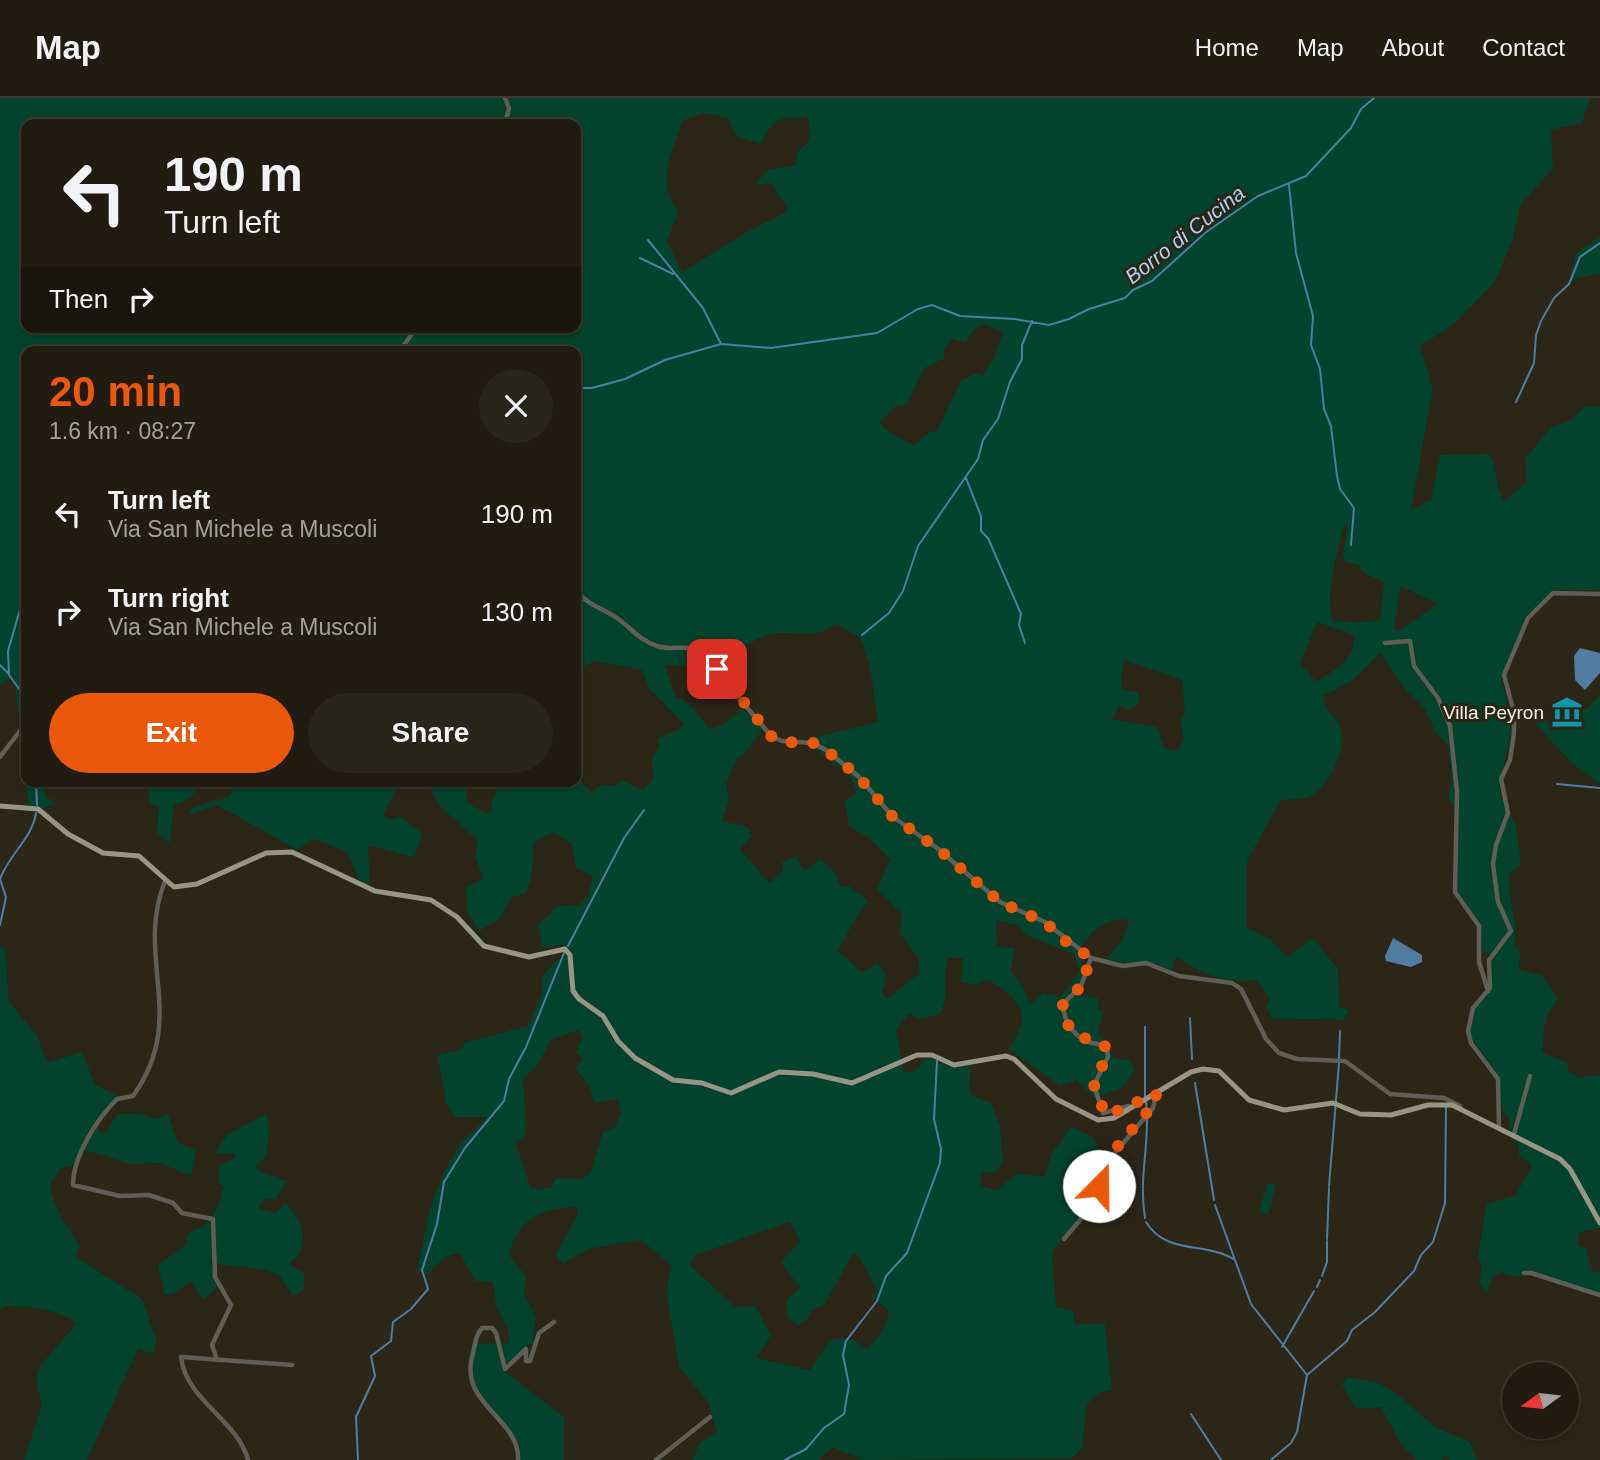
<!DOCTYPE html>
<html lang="en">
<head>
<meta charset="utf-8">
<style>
	:root { --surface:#201c11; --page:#28251a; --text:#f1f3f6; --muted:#a2a19f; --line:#3d3a31; --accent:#ea580c }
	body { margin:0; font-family:Arial,sans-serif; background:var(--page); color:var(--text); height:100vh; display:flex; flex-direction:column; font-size:26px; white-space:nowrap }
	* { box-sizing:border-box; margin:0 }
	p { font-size:23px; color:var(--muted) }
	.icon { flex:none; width:38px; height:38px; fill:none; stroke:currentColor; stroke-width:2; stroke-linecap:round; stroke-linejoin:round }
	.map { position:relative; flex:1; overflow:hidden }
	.drawer { position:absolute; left:21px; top:248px; width:560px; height:441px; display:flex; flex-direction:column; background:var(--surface); border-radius:14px; box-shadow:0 2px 5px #0004,0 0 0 2px var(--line) }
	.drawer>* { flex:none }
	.top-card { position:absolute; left:21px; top:21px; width:560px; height:214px; border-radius:14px; box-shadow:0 2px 5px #0004,0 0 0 2px var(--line); background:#201c11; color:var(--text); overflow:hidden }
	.needle { width:46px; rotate:255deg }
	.buttons { position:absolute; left:1502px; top:1264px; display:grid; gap:14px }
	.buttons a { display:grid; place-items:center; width:77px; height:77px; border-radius:50%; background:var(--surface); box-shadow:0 2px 5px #0004,0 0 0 2px var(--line); font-size:35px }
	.pin { position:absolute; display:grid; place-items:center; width:60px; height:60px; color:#fff; margin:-30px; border-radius:14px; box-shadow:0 4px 10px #0006 }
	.me { position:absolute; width:77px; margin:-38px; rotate:22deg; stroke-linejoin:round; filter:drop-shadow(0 0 5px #0008) }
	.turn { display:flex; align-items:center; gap:24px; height:147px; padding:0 28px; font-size:32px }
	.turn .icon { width:91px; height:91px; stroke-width:2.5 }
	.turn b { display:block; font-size:49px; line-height:60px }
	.then { display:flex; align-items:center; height:66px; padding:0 28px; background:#0003; gap:14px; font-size:26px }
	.round { display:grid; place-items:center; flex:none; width:74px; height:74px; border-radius:37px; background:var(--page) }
	.head { display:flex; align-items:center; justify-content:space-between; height:119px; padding:0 28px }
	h1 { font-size:42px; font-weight:600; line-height:52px; color:var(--accent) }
	.cta { display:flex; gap:14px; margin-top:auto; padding:14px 28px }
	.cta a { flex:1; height:80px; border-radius:42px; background:var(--accent); color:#fff; font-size:28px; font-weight:600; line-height:80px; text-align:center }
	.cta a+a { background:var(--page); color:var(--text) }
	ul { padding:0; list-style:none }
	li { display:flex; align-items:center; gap:21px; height:98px; padding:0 28px }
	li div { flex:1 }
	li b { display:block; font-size:26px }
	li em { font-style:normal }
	header { display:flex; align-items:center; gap:42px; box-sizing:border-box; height:98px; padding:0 35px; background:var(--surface); border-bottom:2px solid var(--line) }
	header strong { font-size:33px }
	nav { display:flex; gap:38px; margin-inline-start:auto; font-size:24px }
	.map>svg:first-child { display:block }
	.green { fill:#03422c; fill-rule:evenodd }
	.water { fill:#507ca1 }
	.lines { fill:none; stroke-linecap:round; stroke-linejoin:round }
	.stream { stroke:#507ca1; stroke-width:2 }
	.minor { stroke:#5f5f57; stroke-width:4.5 }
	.major { stroke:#979686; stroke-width:5 }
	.route { stroke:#ea580c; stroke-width:12; stroke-dasharray:0 21.6 }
	.labels { text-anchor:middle; stroke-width:6; stroke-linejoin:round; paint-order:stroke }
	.poi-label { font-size:19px; fill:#f7f3ea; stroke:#2b2617; text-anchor:end }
	.water-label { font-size:21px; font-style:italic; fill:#aad2f3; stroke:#2b2617 }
</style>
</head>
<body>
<header>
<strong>Map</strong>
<nav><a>Home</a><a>Map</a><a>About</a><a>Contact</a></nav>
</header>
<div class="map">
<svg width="1600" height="1362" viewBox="0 0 1600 1362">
	<rect width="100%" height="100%" fill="#2b2617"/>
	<!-- green -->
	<path class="green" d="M0,0H1590L1582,25L1551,32L1553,70L1520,108L1513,141L1495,184L1453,227L1420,248L1433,291L1411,411L1431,402L1440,357L1489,356C1499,374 1494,386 1504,403L1526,385V360L1551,329L1569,323L1585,309L1600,308V492H1554L1526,518L1501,581L1507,601L1506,610L1511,620V635L1499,687L1504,708L1516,726L1521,766L1509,776C1508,802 1519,823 1514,848L1520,854L1519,871L1543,878L1558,901C1540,924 1546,929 1542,954L1567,965L1569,973L1579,979L1600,977V1130L1579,1134L1578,1148L1586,1150L1592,1174L1600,1173V1200L1528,1176L1516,1179L1501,1174L1493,1179L1486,1195L1479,1185L1482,1169L1478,1158L1487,1106L1516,1097L1532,1067L1519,1058L1518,1046L1510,1038L1509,1021L1502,1011L1495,973L1469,937L1475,909L1492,890V859L1482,853C1483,814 1463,820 1457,794C1451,763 1469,725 1448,699L1452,687L1449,649L1436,635L1425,611L1405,591L1380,555L1353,582L1323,598C1327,618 1331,612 1339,626C1350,645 1329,691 1309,699C1301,702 1290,701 1281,702L1247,763V830L1270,841L1287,859L1313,840L1338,871L1339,908L1349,913L1344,922C1319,920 1296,922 1271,920L1267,910L1270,901L1257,882C1229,886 1201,877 1179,860L1173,862L1172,873C1143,858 1135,869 1106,862L1123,841L1129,822C1106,819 1093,832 1080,850C1089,873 1076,879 1081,897L1098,900V912L1104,913L1098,934L1114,960L1129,962L1135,972L1122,990L1094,999L1076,982L1060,988L1009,951C1013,943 1022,930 1022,921C1022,904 1001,887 986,882L977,887L961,884L963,860H948C940,884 952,890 940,916L920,921L909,916L896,932L904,975L915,973L926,961L932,960L948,969L971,967L969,990L973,998L991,1005L1000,1027L1003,1065L995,1074L981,1075V1088L997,1092L1016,1076L1045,1078L1052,1055L1071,1029L1093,1039L1104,1057L1095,1087V1102L1052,1154L1056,1209L1073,1212L1075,1225L1105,1226L1112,1292L1100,1294L1087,1306L1082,1349L1073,1360L863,1362L832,1349L819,1362H693L699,1346L717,1333L708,1304L679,1269L666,1195L672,1168L641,1142L588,1151L563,1166L556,1157L578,1115L576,1109C541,1110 517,1122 509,1157L526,1178L524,1196L536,1219L533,1244L508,1264L504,1273L564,1319V1362H518C520,1317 455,1315 475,1246L509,1245L508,1231L496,1208L493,1184L475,1183L460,1155L445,1159L427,1176L418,1173C425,1126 433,1086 461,1046C468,1036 479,1030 486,1019H455L447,1008L437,957L460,952L466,944L528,928L542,896V878L562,857L563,846L542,850L538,828L557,808L580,807L588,798L593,778L576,770L572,746L553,734L534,745L532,777L526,795L511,800L499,821L479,833L467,813L466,789L483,781L475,758L478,743L441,709L426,684H465L467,705L486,715L492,712L491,706L501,684H576V678L591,694L602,687L616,688L621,682L643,692L653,681L652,660L660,648L657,641L679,631L683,625L649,590L642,572L595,563L576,572V254H26V684H43L45,698L55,705L42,711L29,708L14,577L0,587ZM704,15L728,20L736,38L761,46C776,18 777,20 808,19C811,36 813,42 798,53L796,68L768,71L757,84L760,87L771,85L787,109L784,115L747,134L682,174L667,143L679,113C654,85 673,55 682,23ZM26,26H576V229H26ZM984,226L1003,235L994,260L982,278L977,275L961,282L937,333L930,334L914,347C901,341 888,336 880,324L897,307L906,309L924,270L945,260L943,252L953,241L965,245L974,232ZM1345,426L1348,427L1343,456L1346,464L1359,467L1364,475L1384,484L1380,522L1355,525L1333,522C1324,501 1338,449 1345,426ZM1401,488L1438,506L1398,533L1394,530ZM1317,524L1354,537C1355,563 1335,571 1317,584L1300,566ZM837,526L861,541L870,570L878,624L816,639L814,649L852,680L856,694L845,703L849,728L869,740L890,761L877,792L903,817L899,834L918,860L919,875L887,901L882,894L887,880L878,865L862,874L838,853L854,823L867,805V801L849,788L841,789L834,773L820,761L804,773L796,758L782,764L783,773L769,785L740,751L752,738L748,729L722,723L729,700L726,685L737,660L744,656L763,631L743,611L723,626L710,631L688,605L675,598L665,567L689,568L693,583L708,581C722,563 755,536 779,535C808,534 810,541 837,526ZM1124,562L1182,582L1185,615L1180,621L1184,642L1176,653L1164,650L1157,629L1112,621L1119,608L1130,612L1139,604L1138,594L1123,592L1121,582ZM996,822L1018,827L1026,837L1074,856L1080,873L1060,899L1043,895L1030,907L1024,890L1011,873L1015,850L997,848ZM578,932L583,939L576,954L583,961L574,970L588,985L595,1005L617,1001L621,1016L614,1030L603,1034L590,1076L581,1081L557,1080L550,1090L531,1091L516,1046L524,1040L526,1024L523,981L536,969L551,942ZM789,1124L800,1143L781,1164L800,1190L786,1203L788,1220L799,1227L808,1221L811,1213L825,1206L853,1155L859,1159L877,1192L873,1199L887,1211L889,1217L880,1237L867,1251C852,1240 847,1237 829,1243L810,1272L757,1260L771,1237L755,1208L735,1209L690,1167L693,1158Z
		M1600,139V175L1569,183L1576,156Z
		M1600,597V686L1572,665L1523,613L1524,609L1534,610L1559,632L1566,618L1574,623Z
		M149,684H195V694L187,702L174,707L170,745L157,735L159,708L149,706Z
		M239,684H396L397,689L383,718L394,722L399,718L423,736L414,759C397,757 385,749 368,748L370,786L359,782L347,754L314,741L297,752L217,707L189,717L192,710L228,699Z
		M0,847L5,853L9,904L37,937L47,965L82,954L95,987L115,996L116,999L97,1026L100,1035L107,1034L117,1016H140L156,1021L168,1016L178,1045L197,1052L191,1078L160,1065L130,1066L86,1052L76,1068L61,1070L50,1087C54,1110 67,1129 80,1148L76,1159L142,1201C149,1215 149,1227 157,1241L153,1256L138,1251L87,1362H24L42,1307L36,1282L40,1268L77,1225C57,1211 29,1208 5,1208L0,1212Z
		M266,1016L270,1032L266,1059L255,1068L259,1073L287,1083L276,1101H265L258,1110L275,1115L285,1105C303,1121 312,1150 289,1166L305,1176L303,1193L293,1198L279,1177L267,1172L211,1165L219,1187L203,1202L191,1183L172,1197L164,1196L158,1167L184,1148L189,1135C213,1124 217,1113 224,1089L219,1084V1068L235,1060V1056L215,1055L227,1037Z
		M1267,1085L1276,1087L1268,1116L1259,1114Z
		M1347,1279L1378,1285L1396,1295L1435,1329L1470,1344L1477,1362H1452L1445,1359L1440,1362H1416L1400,1345L1381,1309L1356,1311L1342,1287Z"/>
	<!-- water -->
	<path class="water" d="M1580,550L1600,555V575L1585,592L1575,582L1574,558Z
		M1393,840L1422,857V864L1411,869L1386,863L1385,858Z"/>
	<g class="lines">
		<!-- stream -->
		<path class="stream" d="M1289,87L1296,155L1313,218L1311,247L1320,271L1324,311L1331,328L1337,378L1340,391L1354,410L1351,447
			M648,142L703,210L721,246
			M640,160L673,176
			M576,290H592L625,281L665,262L721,246L771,250L877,235L918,211L932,207L960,218L1015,221L1049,227L1069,221L1089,211L1125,200L1133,192L1152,183L1205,135L1258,98L1306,78L1351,30L1361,11L1374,0
			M1516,304L1534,265L1536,237L1541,223L1554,200L1569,186L1580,159L1600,145
			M966,380L981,418V433L988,440L1021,516L1019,527L1025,545
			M21,508L8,553L9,577L20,592L26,616
			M862,537L889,515L903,493L918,448L978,361L983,342L998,321L1010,284L1022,261V247L1032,223
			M0,567L9,576
			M36,684L37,707
			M1557,686L1600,690
			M0,827L6,799L0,781C9,756 32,741 36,715
			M568,848L624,740L644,712
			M1190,920L1192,961
			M1339,960L1340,933
			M1195,985L1214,1102
			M1145,998V929
			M1329,1088L1339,965
			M1215,1107L1251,1206L1307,1277L1297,1334L1291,1345L1271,1362
			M1145,1120C1138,1077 1151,1043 1146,1003
			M1146,1124C1167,1158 1206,1143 1235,1162
			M1327,1141L1329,1090
			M1322,1178L1327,1164V1143
			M1317,1189L1320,1182
			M1282,1249L1314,1193
			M1307,1277L1347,1243L1352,1232L1375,1214L1414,1173L1421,1157L1433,1144L1445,1105L1446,1009
			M1191,1316L1221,1362
			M358,1362L356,1319L375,1278L371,1258L391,1243L393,1224L411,1211L428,1191L422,1172L437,1126L444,1084L465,1050L504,1003L509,981L526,949L564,855
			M785,1362L806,1351L824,1330L844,1316L849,1287L843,1257L846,1243L877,1203L886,1178L907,1155L940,1065L941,1051L934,1021L937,963"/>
		<!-- minor -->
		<path class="minor" d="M497,26L507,19L509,10L505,0
			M399,254L417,229
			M576,493C588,507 602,510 617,520C631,530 639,542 657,548C671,553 685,546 699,553L772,639L782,643L813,645L826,652L858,678L893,719L937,750L1000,804L1045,824L1091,860L1123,868L1146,865L1179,878L1232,885L1241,891L1266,941L1279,955L1297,961L1345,963L1390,996L1444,1000L1460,1008
			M1385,545L1410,543L1414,568L1438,600L1450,628L1457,694L1455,794L1479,828V864L1488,893
			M0,659L26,625
			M165,783C134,861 189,920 133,998L117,1001C97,1021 73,1058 73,1087L120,1098L149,1097L173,1105L182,1115L213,1121L215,1179L231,1207L212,1247L217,1262
			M1091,860L1081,888L1063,906C1063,921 1072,936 1086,943C1094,947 1099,944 1107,950L1108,959L1094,987L1103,1015L1129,1008
			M1499,1028L1498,981L1471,945L1468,933L1473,910L1490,890L1489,862L1511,833L1498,804L1493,766L1496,747L1508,715L1501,681L1510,662L1514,635V615L1504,577L1528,520L1553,495L1600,496
			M1514,1036L1530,978
			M1064,1141L1098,1101L1102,1070L1153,1010L1156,996
			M1524,1175H1531L1600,1197
			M248,1362C237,1321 186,1303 181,1259L292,1267
			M518,1362C520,1319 457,1307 473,1255C475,1246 476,1236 482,1230H492L496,1235L505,1271L526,1251V1263H530L539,1235L554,1224
			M656,1362L710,1319"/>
		<!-- major -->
		<path class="major" d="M0,708L38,711L68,736L103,755L139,758L174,789L197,786L266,755L292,754L375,793L431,802L457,819L484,848L529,859L565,851L570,857L573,893L579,901L603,918L618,943L635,960L673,982L702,985L731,995L779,974L813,976L852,985L917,957H932L954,967L1006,958L1014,961L1056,1001L1098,1022L1114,1020L1191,974L1203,971L1219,973L1249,1002L1284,1012L1333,1005L1360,1016L1391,1017L1428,1007H1452L1560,1061L1570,1071L1600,1125"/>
	</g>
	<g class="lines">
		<!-- route -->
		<path class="route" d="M717,571L772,639L786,644L813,645L826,652L858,678L893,719L937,750L1000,804L1045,824L1064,842L1091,860L1081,888L1062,908C1069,941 1080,937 1104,947L1108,954L1094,987L1105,1016L1112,1015L1156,996V1004L1105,1063L1099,1088"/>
	</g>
	<!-- icons -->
	<defs>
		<g id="museum-bare" transform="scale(2.415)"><path d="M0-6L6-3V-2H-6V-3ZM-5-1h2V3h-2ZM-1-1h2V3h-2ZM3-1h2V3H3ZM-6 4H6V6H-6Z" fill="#0f9aa8" stroke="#2b2617" stroke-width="2.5" paint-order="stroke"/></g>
	</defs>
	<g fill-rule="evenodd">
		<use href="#museum-bare" x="1567" y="614"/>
	</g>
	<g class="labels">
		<!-- poi labels -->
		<g class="poi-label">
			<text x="1544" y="621">Villa Peyron</text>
		</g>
		<!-- water labels -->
		<g class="water-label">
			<text transform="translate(1185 137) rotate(-38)" y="7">Borro di Cucina</text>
		</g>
	</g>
</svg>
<div class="buttons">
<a><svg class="needle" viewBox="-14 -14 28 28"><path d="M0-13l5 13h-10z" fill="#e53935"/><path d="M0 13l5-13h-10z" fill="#a2a19f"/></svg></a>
</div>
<div class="pin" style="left:717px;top:571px;background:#d93025"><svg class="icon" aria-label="arrive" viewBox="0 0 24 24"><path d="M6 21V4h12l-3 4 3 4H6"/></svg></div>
<svg class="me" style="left:1099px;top:1088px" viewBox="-20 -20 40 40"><circle r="19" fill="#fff"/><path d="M0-13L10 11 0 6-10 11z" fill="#ea580c"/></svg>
<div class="top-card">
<div class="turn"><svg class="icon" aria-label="left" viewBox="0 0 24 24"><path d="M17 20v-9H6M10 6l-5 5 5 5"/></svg><div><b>190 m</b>Turn left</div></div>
<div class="then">Then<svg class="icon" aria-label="right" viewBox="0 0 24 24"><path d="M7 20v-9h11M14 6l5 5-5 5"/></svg></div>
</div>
<section class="drawer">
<div class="head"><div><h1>20 min</h1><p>1.6 km · 08:27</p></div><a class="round"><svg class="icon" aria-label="close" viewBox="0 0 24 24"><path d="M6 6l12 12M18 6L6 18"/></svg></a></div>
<ul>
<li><svg class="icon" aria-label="left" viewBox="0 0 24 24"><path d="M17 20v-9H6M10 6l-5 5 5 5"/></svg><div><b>Turn left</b><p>Via San Michele a Muscoli</p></div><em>190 m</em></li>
<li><svg class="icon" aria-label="right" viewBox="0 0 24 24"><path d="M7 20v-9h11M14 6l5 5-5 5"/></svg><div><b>Turn right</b><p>Via San Michele a Muscoli</p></div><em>130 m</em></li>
</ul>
<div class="cta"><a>Exit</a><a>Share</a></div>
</section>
</div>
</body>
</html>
